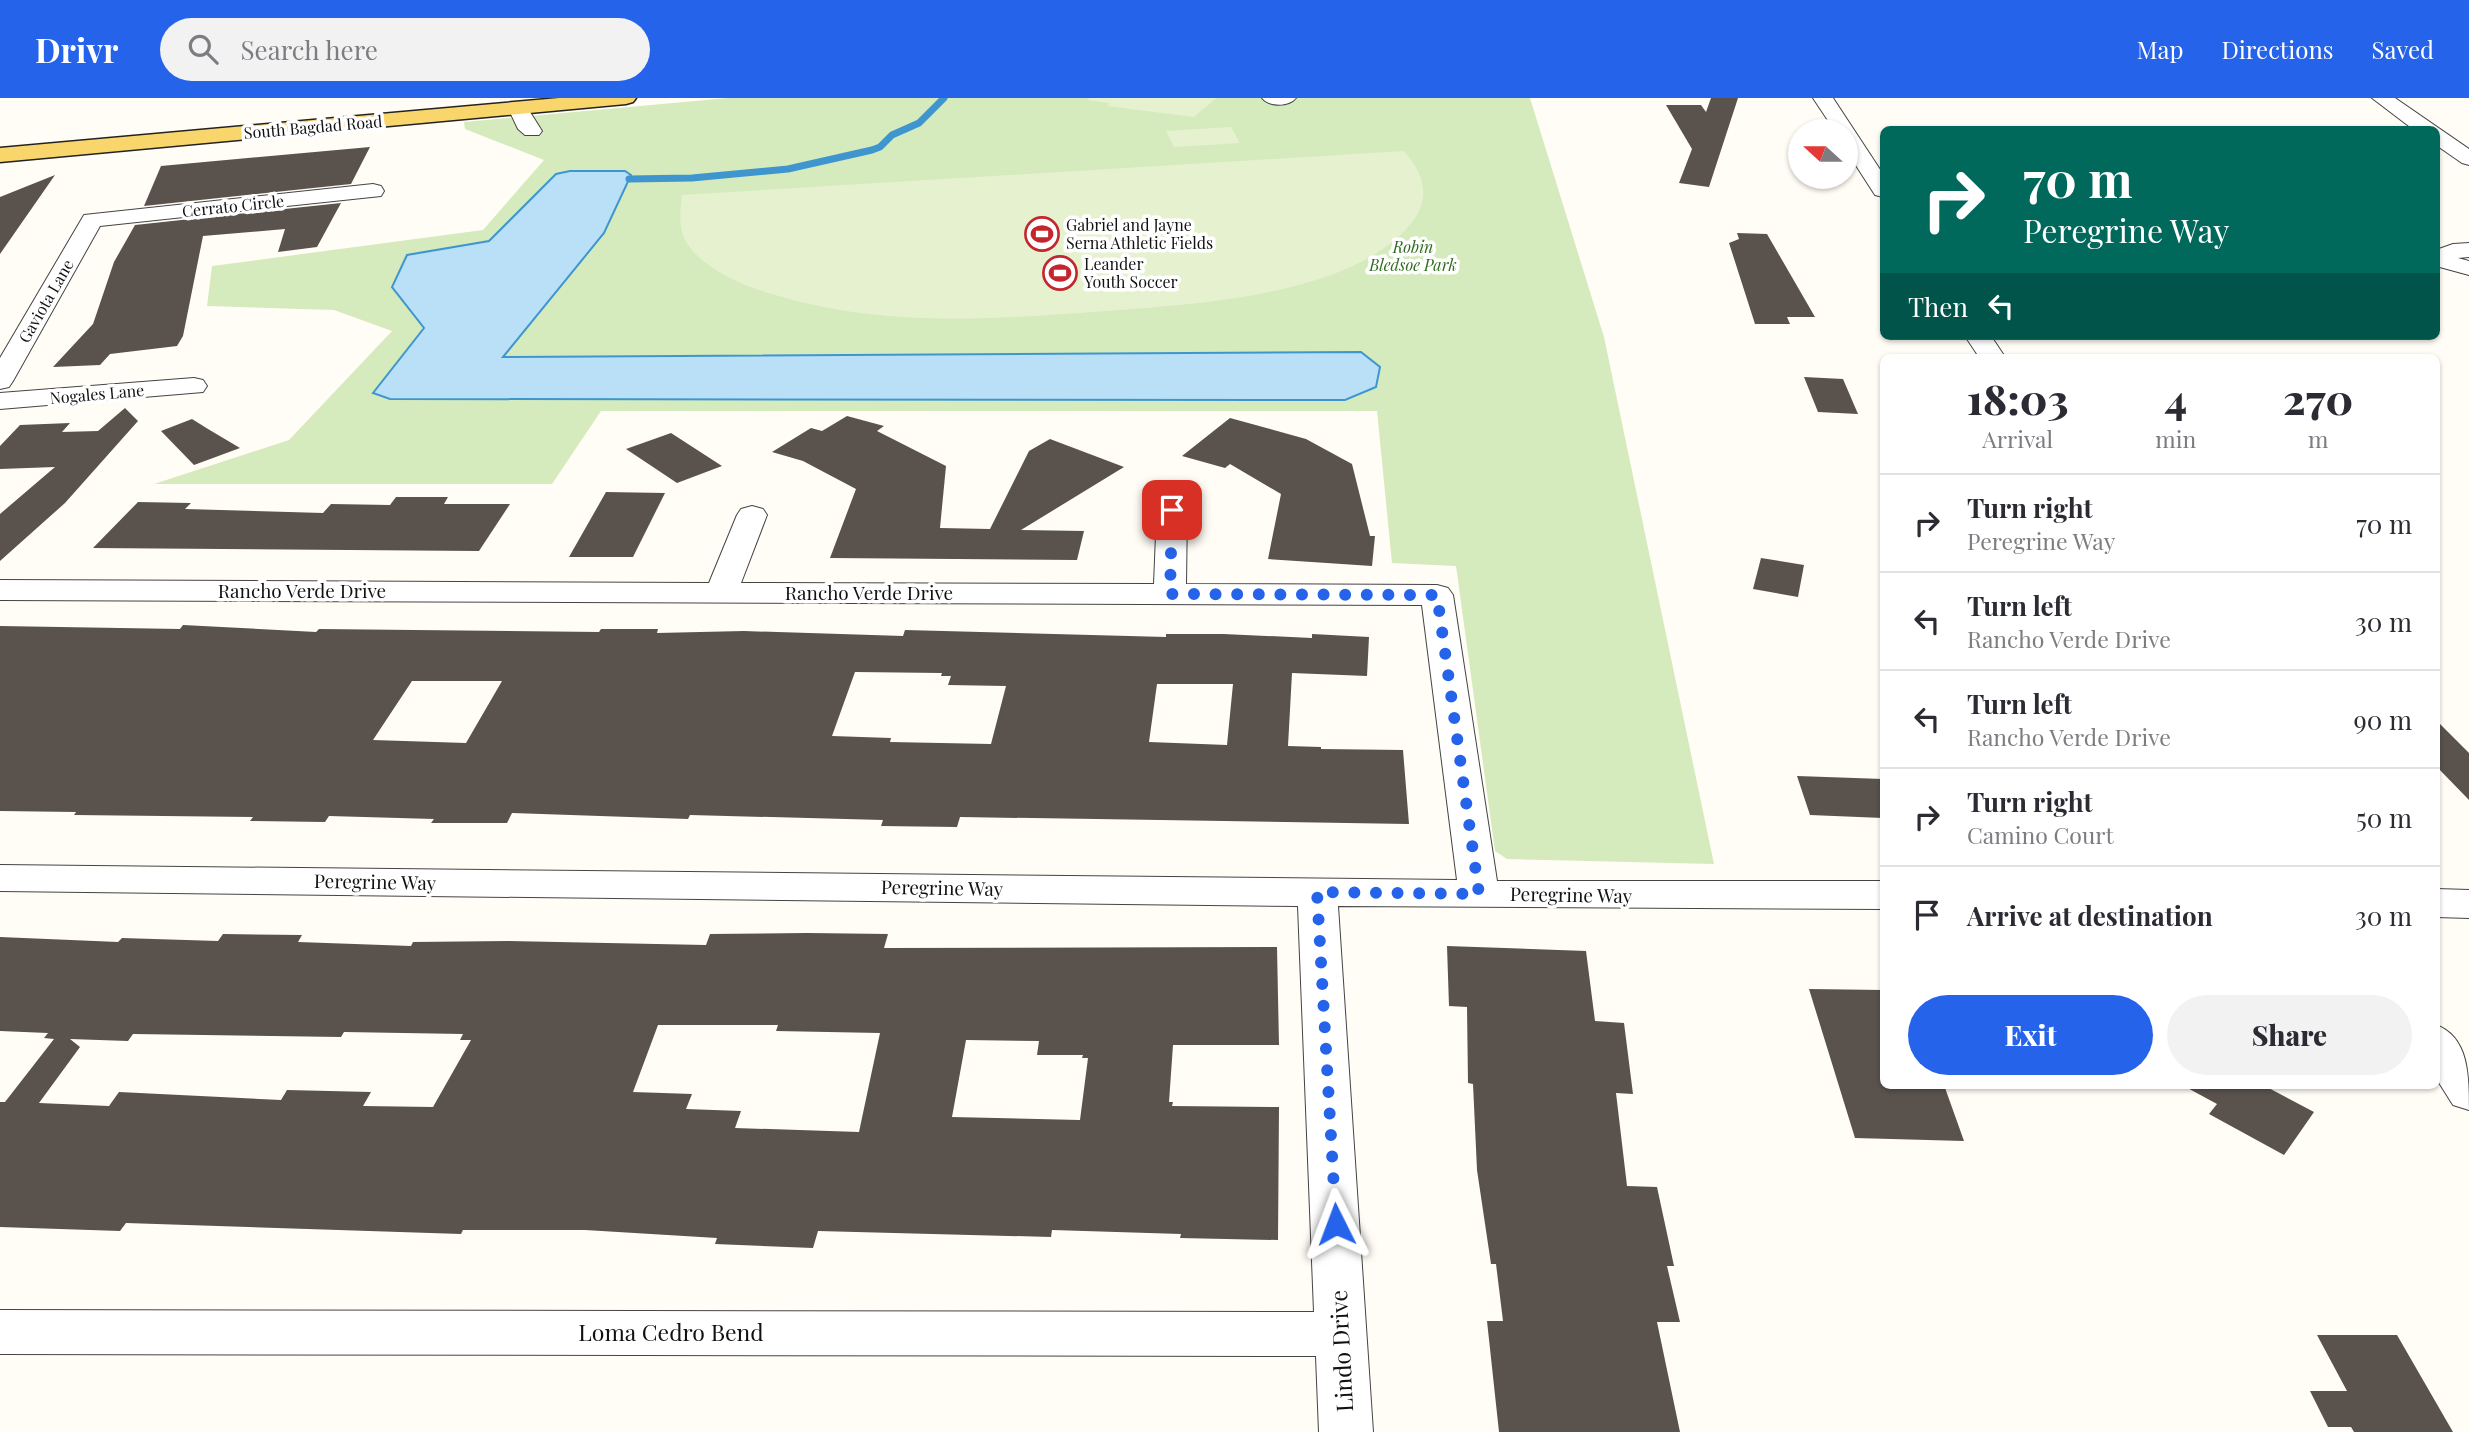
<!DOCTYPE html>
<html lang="en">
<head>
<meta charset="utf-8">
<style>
	:root { --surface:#fff; --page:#f2f2f3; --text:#2b2b33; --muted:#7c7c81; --line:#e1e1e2; --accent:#2563eb }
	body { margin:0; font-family:"Playfair Display",serif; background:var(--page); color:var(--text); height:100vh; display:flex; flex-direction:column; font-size:26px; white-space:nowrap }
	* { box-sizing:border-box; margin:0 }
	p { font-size:23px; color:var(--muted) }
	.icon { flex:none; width:38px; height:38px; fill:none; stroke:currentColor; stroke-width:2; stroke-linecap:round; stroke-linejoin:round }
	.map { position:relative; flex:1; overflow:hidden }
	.sheet { position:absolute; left:1880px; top:256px; width:560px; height:735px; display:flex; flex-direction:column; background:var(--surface); border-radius:10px; box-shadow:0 2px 5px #0004 }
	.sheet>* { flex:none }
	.banner { position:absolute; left:1880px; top:28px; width:560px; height:214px; border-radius:10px; box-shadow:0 2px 5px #0004; background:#00695c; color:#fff; overflow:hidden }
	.needle { width:46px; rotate:291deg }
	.fabs { position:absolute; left:1788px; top:21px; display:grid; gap:14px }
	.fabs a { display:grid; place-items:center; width:70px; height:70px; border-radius:50%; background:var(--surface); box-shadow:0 2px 5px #0004; font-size:35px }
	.pin { position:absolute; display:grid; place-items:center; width:60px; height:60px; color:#fff; margin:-30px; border-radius:14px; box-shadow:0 4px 10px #0006 }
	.me { position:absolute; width:77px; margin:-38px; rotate:357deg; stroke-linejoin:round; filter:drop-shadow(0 0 5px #0008) }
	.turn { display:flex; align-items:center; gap:24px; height:147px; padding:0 28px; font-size:32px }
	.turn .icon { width:91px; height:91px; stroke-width:2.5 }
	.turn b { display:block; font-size:49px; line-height:60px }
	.then { display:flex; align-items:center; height:66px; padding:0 28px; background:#0003; gap:14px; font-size:26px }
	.eta { display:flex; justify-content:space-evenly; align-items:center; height:119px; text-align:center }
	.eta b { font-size:42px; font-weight:800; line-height:49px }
	.button { display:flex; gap:14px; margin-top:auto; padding:14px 28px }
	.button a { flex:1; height:80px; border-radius:42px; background:var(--accent); color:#fff; font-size:28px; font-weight:800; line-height:80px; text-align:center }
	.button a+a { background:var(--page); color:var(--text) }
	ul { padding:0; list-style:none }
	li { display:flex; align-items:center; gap:21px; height:98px; padding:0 28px; border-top:2px solid var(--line) }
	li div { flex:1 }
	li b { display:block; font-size:26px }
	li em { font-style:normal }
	header { display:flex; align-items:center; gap:42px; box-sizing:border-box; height:98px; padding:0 35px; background:var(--accent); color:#fff }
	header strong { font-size:33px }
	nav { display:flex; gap:38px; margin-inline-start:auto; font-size:24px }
	.search { width:490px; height:63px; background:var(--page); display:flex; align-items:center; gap:18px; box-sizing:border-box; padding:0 24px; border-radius:38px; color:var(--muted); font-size:26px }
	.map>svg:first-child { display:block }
	.green { fill:#d5ebbd }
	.pitch { fill:#e6f2cf }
	.water { fill:#b9e0f7; stroke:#3f96cf; stroke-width:2 }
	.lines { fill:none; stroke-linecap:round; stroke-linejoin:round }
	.stream { stroke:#3f96cf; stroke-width:7 }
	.building { fill:#5a524d; fill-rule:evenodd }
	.minor-casing { stroke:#444; stroke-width:2 }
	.major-casing { stroke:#222; stroke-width:3 }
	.minor { fill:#fff; fill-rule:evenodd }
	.major { fill:#f9d66b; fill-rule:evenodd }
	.route { stroke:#2563eb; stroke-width:12; stroke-dasharray:0 21.6 }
	.labels { text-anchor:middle; stroke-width:7; stroke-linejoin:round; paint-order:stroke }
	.far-street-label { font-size:16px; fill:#111; stroke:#fff }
	.far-poi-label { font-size:16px; fill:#111; stroke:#fff; text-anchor:start }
	.far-park-label { font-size:16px; font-style:italic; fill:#2f6b1f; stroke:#fff }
	.street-label { font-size:19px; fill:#111; stroke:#fff }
	.near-street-label { font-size:23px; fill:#111; stroke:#fff }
</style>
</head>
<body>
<header>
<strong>Drivr</strong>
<div class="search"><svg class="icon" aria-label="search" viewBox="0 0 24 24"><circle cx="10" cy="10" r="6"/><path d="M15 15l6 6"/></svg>Search here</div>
<nav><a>Map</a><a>Directions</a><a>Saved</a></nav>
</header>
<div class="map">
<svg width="2469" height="1334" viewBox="0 0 2469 1334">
	<rect width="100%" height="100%" fill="#fffdf5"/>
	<!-- green -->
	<path class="green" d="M728,0H1530L1604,239L1714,766L1507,761L1495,753L1456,468L1392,465L1377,313H601L552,386H154L289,342L392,233L334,212L207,208L212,168L483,132L544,62L465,31L464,24Z"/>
	<!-- pitch -->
	<path class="pitch" d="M1090,0H1216L1194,19L1107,8L1110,5L1088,2Z
		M1231,29L1240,45L1174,49L1166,33Z
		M1404,53C1425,77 1432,102 1409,128C1347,199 1193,206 1105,213C996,221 886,230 779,198C749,190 713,176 692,152C677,135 680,117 682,97Z"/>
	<!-- water -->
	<path class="water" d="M570,73H625L631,77L604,135L503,259L1361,254L1380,269L1376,289L1345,302L390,301L373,295L424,230L392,189L407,157L489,143L556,76Z"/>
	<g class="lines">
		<!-- stream -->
		<path class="stream" d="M629,81L692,80L788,71L872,52L880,49L892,37L919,25L944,0"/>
	</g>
	<!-- building -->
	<path class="building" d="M1711,0H1738L1709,89L1679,85L1692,51L1666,7H1701L1706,14Z
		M370,49L351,86L144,108L161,68Z
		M55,77L0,156V99Z
		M341,105L317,149L278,154L285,131L203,138L183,238L177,248L110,256L100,267L53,269L93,226L114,164L135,127Z
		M1737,135L1767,136L1815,219H1787L1790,226H1755L1729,145L1739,141Z
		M1804,279L1843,281L1858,316L1818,314Z
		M125,310L138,323L65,405L0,463V416L55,369L0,371V348L20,327L70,325L62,334L98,333Z
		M847,318L884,328L877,333L946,368L940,430L990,431L1029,353L1050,341L1124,369L1021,432L1084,433L1077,462L830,460L856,391L803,363L772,354L811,330L822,333Z
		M1230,320L1306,341L1352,366L1370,438H1375L1372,468L1268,461L1281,396L1230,366L1225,370L1182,358Z
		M192,321L208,331L240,350L194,367L161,333Z
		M671,335L722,368L677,385L626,351Z
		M606,394L665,395L633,459H569Z
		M396,399H448L444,406H510L479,453L93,450L138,404L191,405L185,411L323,415L331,406L390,407Z
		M1761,460L1804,467L1798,499L1753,491Z
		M183,527L316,534L319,531L599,534L601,531H658L657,535L744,533L903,538L905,532L1166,539V536H1223L1312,540V536L1369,539L1367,578L1292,575L1288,648L1321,649V651L1403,652L1409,726L960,719L957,729L881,728L883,722L690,717L688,721L512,715L507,725H431L434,721L329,718L325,724L250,723L253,719L74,717L76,714L0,713V528L180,531ZM855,574L942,575L941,578H951L948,587L1006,588L991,646L890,644L891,640L832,638ZM412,583H502L466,645L373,642ZM1157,586H1233L1227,647L1149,644Z
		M2436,622L2469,655V702L2436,668Z
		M1797,678L1883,681V720L1810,717Z
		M807,835L888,836L884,850L1277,849L1279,947H1173L1169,1004H1173L1172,1008L1279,1009L1278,1142L1180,1140L1181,1136L1052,1132L1051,1139L818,1133L813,1150L715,1146L717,1140L585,1132H463L461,1136L126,1125L120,1133L0,1129V1004H5L54,941L44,940L48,935L0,933V839L118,844L122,840L218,843L223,836L302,837L298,844L411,848L413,844L508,843L706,847L710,836ZM658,927H778L776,933L880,935L859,1034L735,1030L741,1013L686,1011L692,996L633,994ZM344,934L463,936L460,942H471L433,1009L363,1008L371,994L287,992L281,1002L119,994L109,1008L39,1005L80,949L70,941L128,943L133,936L341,939ZM966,942L1039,943L1037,957H1083L1082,960H1088L1080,1022L952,1019Z
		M1447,848L1586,853L1595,923L1624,925L1633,996L1616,995L1627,1088L1657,1089L1674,1168H1667L1680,1224H1657L1680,1334H1499L1487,1223H1503L1496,1166H1491L1477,1072L1473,986L1468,985L1467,909L1449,908Z
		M1809,891L1883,892V987H1944L1964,1043L1855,1040Z
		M2182,987H2263L2314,1014L2284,1057L2209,1016L2217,1006Z
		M2317,1237H2397L2453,1334H2354L2351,1329H2328L2310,1293H2347Z"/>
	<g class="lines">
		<!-- minor casing -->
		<g class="minor-casing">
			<path id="minor" d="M1262,0H1296C1289,9 1269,9 1262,0Z
				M1813,0H1833L1883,76V99L1875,97L1846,52V33H1835Z
				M2372,0H2395L2469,51V67L2462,65L2436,47V32H2414Z
				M518,4L525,6L542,33L539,37H525L518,31L508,10Z
				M373,86L381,88L384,93L381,98L100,128L13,283L9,289L0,291V260L84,117Z
				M2469,145V159L2458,160L2469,163V177L2436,168V152L2453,146Z
				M1965,238H1991L2005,259H1979Z
				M194,280L203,282L207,288L203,294L0,311V295Z
				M1172,403L1183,406L1187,412L1186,486L1437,487L1448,490L1453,497L1497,783H1883V811L1338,808L1373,1334H1319L1316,1258L0,1256V1212L1314,1214L1298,808L0,793V767L1457,782L1422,507L0,502V482L709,485L737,417L741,411L752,408L763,411L767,417L741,485L1154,486L1157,412L1161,406Z
				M2436,791L2469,792V820L2436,819Z
				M2436,927C2469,939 2469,978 2469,1012L2453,1007L2436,980Z"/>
		</g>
		<!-- major casing -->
		<g class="major-casing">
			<path id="major" d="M559,0H636L633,4L626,6L0,64V50Z"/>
		</g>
		<!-- minor -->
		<use href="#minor" class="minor"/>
		<!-- major -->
		<use href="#major" class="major"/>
	</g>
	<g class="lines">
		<!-- route -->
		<path class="route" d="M1172,412L1170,496L1437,497L1479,796L1317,794L1336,1126"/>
	</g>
	<!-- icons -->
	<defs>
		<g id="stadium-ring" transform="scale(1.75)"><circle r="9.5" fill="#fff" stroke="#c4262e" stroke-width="1.5"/><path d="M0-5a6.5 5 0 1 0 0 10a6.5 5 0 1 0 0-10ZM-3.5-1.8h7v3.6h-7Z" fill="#c4262e"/></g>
	</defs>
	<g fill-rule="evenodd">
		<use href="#stadium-ring" x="1042" y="136"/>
		<use href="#stadium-ring" x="1060" y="175"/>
	</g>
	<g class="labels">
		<!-- far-street labels -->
		<g class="far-street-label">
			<text transform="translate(313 29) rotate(-5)" y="6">South Bagdad Road</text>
			<text transform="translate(233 108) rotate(-6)" y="6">Cerrato Circle</text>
			<text transform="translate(46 203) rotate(-60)" y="6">Gaviota Lane</text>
			<text transform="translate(97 296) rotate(-5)" y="6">Nogales Lane</text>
		</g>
		<!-- far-poi labels -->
		<g class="far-poi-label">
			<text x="1066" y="133">Gabriel and Jayne<tspan x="1066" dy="18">Serna Athletic Fields</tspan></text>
			<text x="1084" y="172">Leander<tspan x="1084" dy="18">Youth Soccer</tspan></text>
		</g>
		<!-- far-park labels -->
		<g class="far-park-label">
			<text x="1413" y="155">Robin<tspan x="1413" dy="18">Bledsoe Park</tspan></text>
		</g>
		<!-- street labels -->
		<g class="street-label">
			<text x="302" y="500">Rancho Verde Drive</text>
			<text x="869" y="502">Rancho Verde Drive</text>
			<text transform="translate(375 784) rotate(1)" y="7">Peregrine Way</text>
			<text transform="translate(942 790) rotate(1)" y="7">Peregrine Way</text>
			<text transform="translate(1571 797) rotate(1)" y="7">Peregrine Way</text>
		</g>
		<!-- near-street labels -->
		<g class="near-street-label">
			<text x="671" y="1243">Loma Cedro Bend</text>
			<text transform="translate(1342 1253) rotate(-93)" y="8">Lindo Drive</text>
		</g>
	</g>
</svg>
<div class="fabs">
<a><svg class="needle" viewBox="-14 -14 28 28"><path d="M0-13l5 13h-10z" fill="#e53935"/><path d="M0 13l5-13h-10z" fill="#7c7c81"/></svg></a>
</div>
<div class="pin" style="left:1172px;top:412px;background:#d93025"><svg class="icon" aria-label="arrive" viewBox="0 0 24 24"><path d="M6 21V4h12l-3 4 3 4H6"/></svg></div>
<svg class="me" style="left:1336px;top:1126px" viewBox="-20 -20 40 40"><path d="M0-17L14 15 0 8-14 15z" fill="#2563eb" stroke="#fff" stroke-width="4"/></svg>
<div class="banner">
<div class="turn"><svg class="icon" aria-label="right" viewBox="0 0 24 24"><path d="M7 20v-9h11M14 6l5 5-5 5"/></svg><div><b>70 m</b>Peregrine Way</div></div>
<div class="then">Then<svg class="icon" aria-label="left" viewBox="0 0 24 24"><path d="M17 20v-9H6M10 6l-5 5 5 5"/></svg></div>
</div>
<section class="sheet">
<div class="eta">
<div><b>18:03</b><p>Arrival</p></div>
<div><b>4</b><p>min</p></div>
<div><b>270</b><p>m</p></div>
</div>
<ul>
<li><svg class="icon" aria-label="right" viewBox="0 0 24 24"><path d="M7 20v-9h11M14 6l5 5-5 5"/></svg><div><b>Turn right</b><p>Peregrine Way</p></div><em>70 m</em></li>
<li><svg class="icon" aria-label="left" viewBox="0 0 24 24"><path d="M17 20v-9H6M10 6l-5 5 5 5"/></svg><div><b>Turn left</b><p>Rancho Verde Drive</p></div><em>30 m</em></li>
<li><svg class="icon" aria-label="left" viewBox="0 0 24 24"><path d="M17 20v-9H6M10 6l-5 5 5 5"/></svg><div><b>Turn left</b><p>Rancho Verde Drive</p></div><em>90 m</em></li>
<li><svg class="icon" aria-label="right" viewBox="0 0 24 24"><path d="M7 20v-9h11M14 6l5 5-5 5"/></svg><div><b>Turn right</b><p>Camino Court</p></div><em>50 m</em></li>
<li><svg class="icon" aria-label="arrive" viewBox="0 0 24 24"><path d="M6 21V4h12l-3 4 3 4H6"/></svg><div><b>Arrive at destination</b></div><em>30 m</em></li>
</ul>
<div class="button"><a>Exit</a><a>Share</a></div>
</section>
</div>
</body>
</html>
